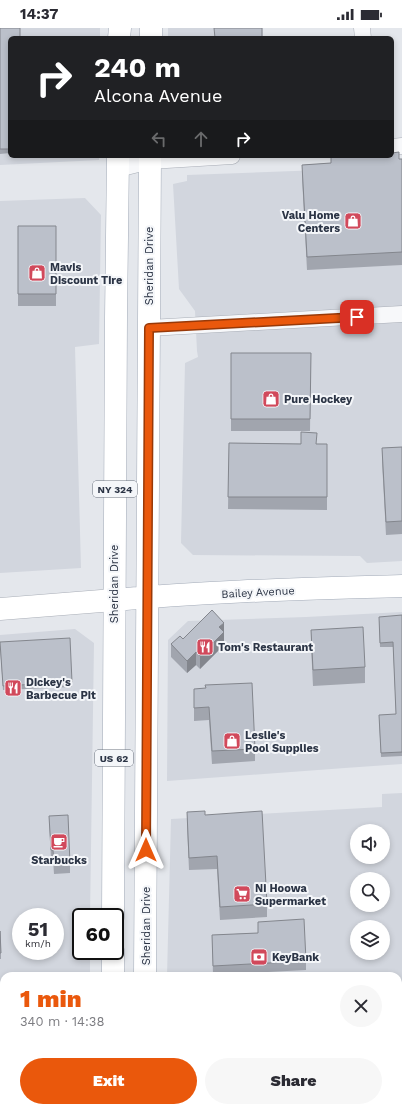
<!DOCTYPE html>
<html lang="en">
<head>
<meta charset="utf-8">
<style>
	:root { --surface:#fff; --page:#f7f7f7; --text:#2b2b33; --muted:#7c7c81; --accent:#ea580c }
	body { margin:0; font-family:"Work Sans",sans-serif; background:var(--page); color:var(--text); height:100vh; display:flex; flex-direction:column; font-size:15px; white-space:nowrap }
	* { box-sizing:border-box; margin:0 }
	p { font-size:13px; color:var(--muted) }
	.icon { flex:none; width:22px; height:22px; fill:none; stroke:currentColor; stroke-width:2; stroke-linecap:round; stroke-linejoin:round }
	.map { position:relative; flex:1; overflow:hidden }
	.panel { position:absolute; left:0px; top:944px; width:402px; height:140px; display:flex; flex-direction:column; background:var(--surface); border-radius:12px 12px 0 0; box-shadow:0 2px 6px #0003 }
	.panel>* { flex:none }
	.top-card { position:absolute; left:8px; top:8px; width:386px; height:122px; border-radius:6px; box-shadow:0 2px 6px #0003; background:#202124; color:#fff; overflow:hidden }
	.fabs { position:absolute; left:350px; top:796px; display:grid; gap:8px }
	.fabs a { display:grid; place-items:center; width:40px; height:40px; border-radius:50%; background:var(--surface); box-shadow:0 2px 6px #0003; font-size:20px }
	.speed { position:absolute; left:12px; top:880px; display:flex; gap:8px; font-size:20px; font-weight:700; text-align:center }
	.speed>* { display:grid; place-content:center; width:52px; height:52px; border-radius:50%; background:var(--surface); box-shadow:0 2px 6px #0003; line-height:1 }
	.speed small { font-size:10px; font-weight:400 }
	.speed .limit { border:2px solid #111; border-radius:6px; background:#fff; color:#111 }
	.pin { position:absolute; display:grid; place-items:center; width:34px; height:34px; color:#fff; margin:-17px; border-radius:8px; box-shadow:0 2px 6px #0006 }
	.me { position:absolute; width:44px; margin:-22px; rotate:0deg; stroke-linejoin:round; filter:drop-shadow(0 0 3px #0008) }
	.turn { display:flex; align-items:center; gap:14px; height:84px; padding:0 20px; font-size:18px }
	.turn .icon { width:52px; height:52px; stroke-width:2.5 }
	.turn b { display:block; font-size:28px; line-height:34px }
	.lanes { display:flex; align-items:center; height:38px; padding:0 20px; background:#0003; justify-content:center; gap:20px; direction:ltr }
	.lanes .off { opacity:.35 }
	.round { display:grid; place-items:center; flex:none; width:42px; height:42px; border-radius:21px; background:var(--page) }
	.headline { display:flex; align-items:center; justify-content:space-between; height:68px; padding:0 20px }
	h1 { font-size:24px; font-weight:800; line-height:30px; color:var(--accent) }
	.button { display:flex; gap:8px; margin-top:auto; padding:8px 20px }
	.button a { flex:1; height:46px; border-radius:24px; background:var(--accent); color:#fff; font-size:16px; font-weight:800; line-height:46px; text-align:center }
	.button a+a { background:var(--page); color:var(--text) }
	.status { display:flex; justify-content:space-between; align-items:center; height:28px; padding:0 20px; background:var(--surface); direction:ltr }
	.status svg { height:11px; fill:currentColor }
	.map>svg:first-child { display:block }
	.built { fill:#d2d6de; fill-rule:evenodd }
	.lines { fill:none; stroke-linecap:round; stroke-linejoin:round }
	.street-casing { stroke:#a9aeb7; stroke-width:17 }
	.secondary-casing { stroke:#a9aeb7; stroke-width:23 }
	.primary-casing { stroke:#a3abb8; stroke-width:23 }
	.street { stroke:#f7f8fa; stroke-width:16 }
	.secondary { stroke:#fff; stroke-width:22 }
	.primary { stroke:#fff; stroke-width:22 }
	.wall { fill:#a1a5ae }
	.shaded-wall { fill:#83868d }
	.building { fill:#bbc0ca; stroke:#83868d }
	.route-casing { stroke:#983908; stroke-width:10 }
	.route { stroke:#ea580c; stroke-width:7 }
	.labels { text-anchor:middle; stroke-width:4; stroke-linejoin:round; paint-order:stroke }
	.shield { fill:#f4f6f9; stroke:#676e7b; stroke-width:1 }
	.shield-label { font-size:10px; font-weight:bold; fill:#2b3445 }
	.poi-label { font-size:11px; font-weight:bold; fill:#2b3445; stroke:#f4f6f9; text-anchor:start }
	.street-label { font-size:11px; fill:#2b3445; stroke:#f4f6f9 }
</style>
</head>
<body>
<div class="status"><b>14:37</b><svg viewBox="0 0 49 12"><path d="M0 12V9h3v3zM5 12V6h3v6zM10 12V3h3v9zM15 12V0h3v12zM26 1h20v11H26zM47 4h2v5h-2z"/></svg></div>
<div class="map">
<svg width="402" height="1084" viewBox="0 0 402 1084">
	<rect width="100%" height="100%" fill="#e4e7ec"/>
	<!-- built -->
	<path class="built" d="M0,0H100V10H10V128H99V132L0,137Z
		M168,0H263V10H168Z
		M402,139V533L367,535L360,528L193,527L181,515L185,335L198,329L197,323L195,283L179,261L173,156L187,153V147Z
		M85,170L101,187L99,316L75,319L81,540L0,545V173Z
		M402,584V736L345,740L167,753L168,612L188,593L306,589Z
		M75,601L94,615L90,889H81V923H90V948H4V959H0V607ZM21,889H55V923H21Z
		M402,765V1084H167V1080H398V948H167L171,791L382,779V766ZM357,803H383V829H357ZM357,851H383V877H357ZM357,899H383V925H357Z
		M0,1005H4V1080H89V1084H0Z"/>
	<g class="lines">
		<!-- street casing -->
		<g class="street-casing">
			<path id="street" d="M362,0L363,10
				M392,119L402,118
				M118,141L150,133L232,128
				M149,300L402,286
				M0,986H4"/>
		</g>
		<!-- secondary casing -->
		<g class="secondary-casing">
			<path id="secondary" d="M0,581L114,572"/>
		</g>
		<!-- primary casing -->
		<g class="primary-casing">
			<path id="primary" d="M119,10L120,0
				M151,10V0
				M114,572C210,563 306,561 402,558
				M113,889L116,290L118,128
				M113,948V923
				M145,948L150,128
				M113,1084V1080
				M145,1084V1080"/>
		</g>
		<!-- street -->
		<use href="#street" class="street"/>
		<!-- secondary -->
		<use href="#secondary" class="secondary"/>
		<!-- primary -->
		<use href="#primary" class="primary"/>
	</g>
	<!-- wall -->
	<path class="wall" d="M0,0L10,10V125L0,126Z
		M402,131V237L307,242L302,149V137Z
		M18,198H56V278H18Z
		M231,325H311L310,403H231Z
		M229,415L327,416V482L228,481Z
		M402,419V506L386,507L382,433V420Z
		M402,587V728L381,729L379,692L396,686L393,619H380L379,593Z
		M224,595V617L200,641L196,637L187,645L171,629V616L183,611Z
		M311,602L365,639V655L313,658L311,618Z
		M0,618L72,654V659L3,662Z
		M194,661L255,721V733L212,736L209,692L194,693Z
		M187,784L205,787L267,876V889L220,892L217,841L189,842L187,797Z
		M49,788L70,836V845L54,846L53,831H51Z
		M258,894L306,933V942L213,947L212,907L258,905Z
		M0,903L1,925V931H0Z
		M4,1042V1080H38V1084H3V1080H0V1043Z"/>
	<!-- shaded-wall -->
	<path class="shaded-wall" d="M224,595V617L200,641V628L219,599Z
		M196,624V637L187,645V633Z"/>
	<!-- building -->
	<path class="building" d="M0,0H20V10H10V121H0Z
		M214,0H262V10H215Z
		M399,124V131H402V224L307,229L302,137L331,135V128H392V125Z
		M18,198H56V266H18Z
		M231,325H311L310,391H231Z
		M301,404L317,405L316,416H327V469H228L229,415L301,416Z
		M402,419V493L386,494L382,420Z
		M212,582L224,595L219,599L224,604L200,628L196,624L187,633L171,616L180,608L183,611Z
		M402,587V724L381,725L379,687L396,686L393,614L380,615L379,589Z
		M363,599L365,639L313,642L311,602Z
		M70,610L72,654L3,658L0,614Z
		M252,655L255,721L212,723L209,679L194,680V661L206,660L205,657Z
		M205,783V787L262,783L267,876L220,879L217,828L189,830L187,784Z
		M68,787L70,836L54,837L53,822H51L49,788Z
		M304,891L306,933L213,938L212,907L258,905V894Z
		M0,903L1,925H0Z
		M4,1042V1077H3V1071L0,1072V1056H1L0,1043Z
		M10,1080H38V1084H10Z"/>
	<g class="lines">
		<!-- route casing -->
		<g class="route-casing">
			<path id="route" d="M146,822L149,300L357,289"/>
		</g>
		<!-- route -->
		<use href="#route" class="route"/>
	</g>
	<!-- icons -->
	<defs>
		<g id="shop-square" transform="scale(0.9)"><rect x="-9" y="-9" width="18" height="18" rx="4" fill="#d1495b" stroke="#f4f6f9"/><path d="M-5-2.5h2.3a2.7 3.5 0 0 1 5.4 0H5L5.5 6h-11ZM-1.5-2.5h3a1.5 2.3 0 0 0-3 0Z" fill="#fff"/></g>
		<g id="restaurant-square" transform="scale(0.9)"><rect x="-9" y="-9" width="18" height="18" rx="4" fill="#d1495b" stroke="#f4f6f9"/><path d="M-5-6h1v4h1v-4h1v4h1v-4h1v5L-1.5 .5V6h-2V.5L-5-1ZM5-6V6H3V1.5H1.5Q1.5-4 5-6Z" fill="#fff"/></g>
		<g id="cafe-square" transform="scale(0.9)"><rect x="-9" y="-9" width="18" height="18" rx="4" fill="#d1495b" stroke="#f4f6f9"/><path d="M-5.5-4.5H6V0H3Q3 3.5 0 3.5H-2.5Q-5.5 3.5-5.5 0ZM3-3.2v2h1.7v-2ZM-6 4.5H4V6H-6Z" fill="#fff"/></g>
		<g id="supermarket-square" transform="scale(0.9)"><rect x="-9" y="-9" width="18" height="18" rx="4" fill="#d1495b" stroke="#f4f6f9"/><path d="M-6-5.5h2.5l.6 2H6L4.5 2H-2.5L-4.4-4H-6ZM-1.5 3.2a1.3 1.3 0 1 0 .1 0ZM3 3.2a1.3 1.3 0 1 0 .1 0Z" fill="#fff"/></g>
		<g id="bank-square" transform="scale(0.9)"><rect x="-9" y="-9" width="18" height="18" rx="4" fill="#d1495b" stroke="#f4f6f9"/><path d="M-6-4H6V4H-6ZM0-2.3a2.3 2.3 0 1 0 0 4.6a2.3 2.3 0 1 0 0-4.6Z" fill="#fff"/></g>
	</defs>
	<g fill-rule="evenodd">
		<use href="#shop-square" x="353" y="193"/>
		<use href="#shop-square" x="37" y="245"/>
		<use href="#shop-square" x="271" y="371"/>
		<use href="#restaurant-square" x="205" y="619"/>
		<use href="#restaurant-square" x="13" y="660"/>
		<use href="#shop-square" x="232" y="713"/>
		<use href="#cafe-square" x="59" y="814"/>
		<use href="#supermarket-square" x="242" y="866"/>
		<use href="#bank-square" x="259" y="929"/>
	</g>
	<g class="labels">
		<!-- shield labels -->
		<g class="shield">
			<rect x="93" y="453" width="44" height="16" rx="3"/>
			<rect x="95" y="722" width="38" height="16" rx="3"/>
		</g>
		<g class="shield-label">
			<text x="115" y="465">NY 324</text>
			<text x="114" y="734">US 62</text>
		</g>
		<!-- poi labels -->
		<g class="poi-label">
			<text x="340" y="191" text-anchor="end">Valu Home<tspan x="340" dy="13">Centers</tspan></text>
			<text x="50" y="243">Mavis<tspan x="50" dy="13">Discount Tire</tspan></text>
			<text x="284" y="375">Pure Hockey</text>
			<text x="218" y="623">Tom's Restaurant</text>
			<text x="26" y="658">Dickey's<tspan x="26" dy="13">Barbecue Pit</tspan></text>
			<text x="245" y="711">Leslie's<tspan x="245" dy="13">Pool Supplies</tspan></text>
			<text x="59" y="836" text-anchor="middle">Starbucks</text>
			<text x="255" y="864">Ni Hoowa<tspan x="255" dy="13">Supermarket</tspan></text>
			<text x="272" y="933">KeyBank</text>
		</g>
		<!-- street labels -->
		<g class="street-label">
			<text transform="translate(149 238) rotate(-90)" y="4">Sheridan Drive</text>
			<text transform="translate(114 556) rotate(-90)" y="4">Sheridan Drive</text>
			<text transform="translate(258 564) rotate(-3)" y="4">Bailey Avenue</text>
			<text transform="translate(146 898) rotate(-90)" y="4">Sheridan Drive</text>
		</g>
	</g>
</svg>
<div class="fabs">
<a><svg class="icon" aria-label="sound" viewBox="0 0 24 24"><path d="M4 9h4l5-4v14l-5-4H4zM17 9q2 3 0 6"/></svg></a>
<a><svg class="icon" aria-label="search" viewBox="0 0 24 24"><circle cx="10" cy="10" r="6"/><path d="M15 15l6 6"/></svg></a>
<a><svg class="icon" aria-label="layers" viewBox="0 0 24 24"><path d="M12 4l9 5-9 5-9-5zM3 14l9 5 9-5"/></svg></a>
</div>
<div class="speed"><div>51<small>km/h</small></div><div class="limit">60</div></div>
<div class="pin" style="left:357px;top:289px;background:#d93025"><svg class="icon" aria-label="arrive" viewBox="0 0 24 24"><path d="M6 21V4h12l-3 4 3 4H6"/></svg></div>
<svg class="me" style="left:146px;top:822px" viewBox="-20 -20 40 40"><path d="M0-17L14 15 0 8-14 15z" fill="#ea580c" stroke="#fff" stroke-width="4"/></svg>
<div class="top-card">
<div class="turn"><svg class="icon" aria-label="right" viewBox="0 0 24 24"><path d="M7 20v-9h11M14 6l5 5-5 5"/></svg><div><b>240 m</b>Alcona Avenue</div></div>
<div class="lanes"><svg class="icon off" aria-label="left" viewBox="0 0 24 24"><path d="M17 20v-9H6M10 6l-5 5 5 5"/></svg><svg class="icon off" aria-label="ahead" viewBox="0 0 24 24"><path d="M12 20V5M6 11l6-6 6 6"/></svg><svg class="icon" aria-label="right" viewBox="0 0 24 24"><path d="M7 20v-9h11M14 6l5 5-5 5"/></svg></div>
</div>
<section class="panel">
<div class="headline"><div><h1>1 min</h1><p>340 m · 14:38</p></div><a class="round"><svg class="icon" aria-label="close" viewBox="0 0 24 24"><path d="M6 6l12 12M18 6L6 18"/></svg></a></div>
<div class="button"><a>Exit</a><a>Share</a></div>
</section>
</div>
</body>
</html>
